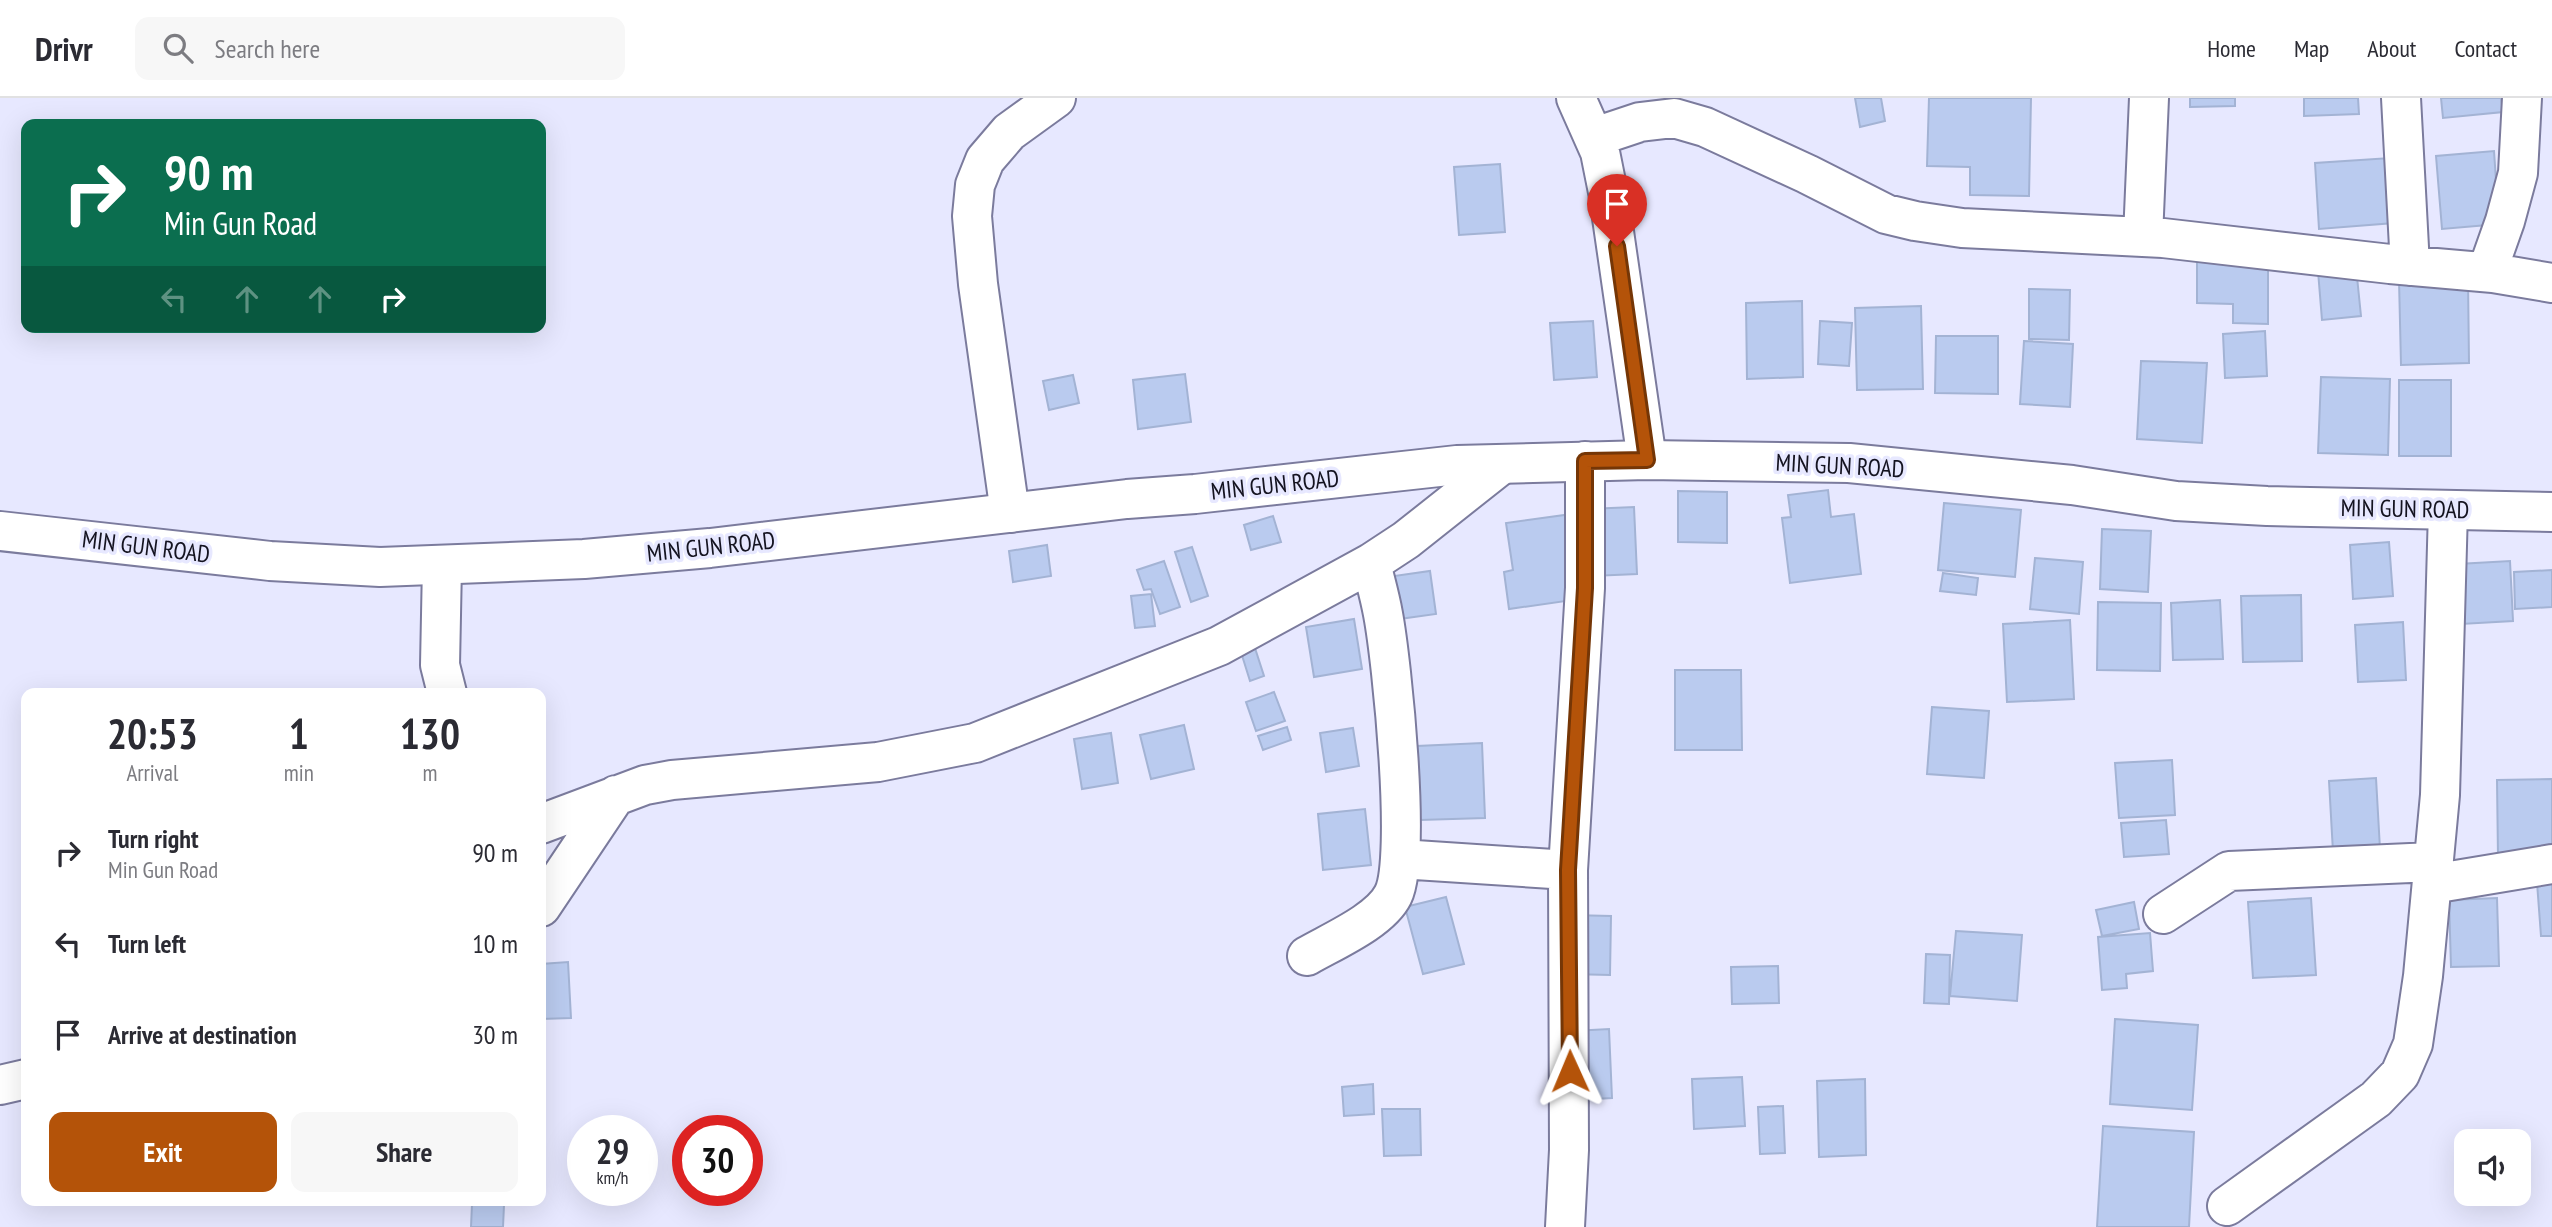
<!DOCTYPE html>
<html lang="en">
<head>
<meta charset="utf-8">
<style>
	:root { --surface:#fff; --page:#f7f7f7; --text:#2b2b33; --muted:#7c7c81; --line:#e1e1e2; --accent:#b45309 }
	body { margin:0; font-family:"PT Sans Narrow",sans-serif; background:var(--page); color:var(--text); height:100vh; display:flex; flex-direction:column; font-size:26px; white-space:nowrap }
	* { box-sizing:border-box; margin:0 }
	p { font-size:23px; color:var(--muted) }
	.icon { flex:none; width:38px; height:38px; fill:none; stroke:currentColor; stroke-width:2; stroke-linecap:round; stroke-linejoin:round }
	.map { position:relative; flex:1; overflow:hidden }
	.drawer { position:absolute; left:21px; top:590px; width:525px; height:518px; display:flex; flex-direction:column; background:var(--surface); border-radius:14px; box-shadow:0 7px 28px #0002 }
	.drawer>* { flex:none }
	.banner { position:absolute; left:21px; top:21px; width:525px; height:214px; border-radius:14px; box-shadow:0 7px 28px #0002; background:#0b6e4f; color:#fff; overflow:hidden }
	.fabs { position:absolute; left:2454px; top:1031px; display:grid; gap:14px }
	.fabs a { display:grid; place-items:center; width:77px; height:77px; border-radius:14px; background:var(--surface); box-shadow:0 7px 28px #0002; font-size:35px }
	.speed { position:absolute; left:567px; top:1017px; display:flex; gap:14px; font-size:35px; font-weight:700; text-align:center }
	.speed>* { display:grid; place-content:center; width:91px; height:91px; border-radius:50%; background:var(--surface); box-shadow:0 7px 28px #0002; line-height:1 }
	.speed small { font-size:18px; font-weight:400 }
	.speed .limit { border:10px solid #d22; background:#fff; color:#111 }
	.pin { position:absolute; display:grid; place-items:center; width:60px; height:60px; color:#fff; margin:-72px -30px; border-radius:50% 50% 50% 0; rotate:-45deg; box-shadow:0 0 7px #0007 }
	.pin .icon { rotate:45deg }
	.me { position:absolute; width:77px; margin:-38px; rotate:359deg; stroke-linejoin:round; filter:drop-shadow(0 0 5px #0008) }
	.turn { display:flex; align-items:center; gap:24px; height:147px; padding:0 28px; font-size:32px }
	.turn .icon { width:91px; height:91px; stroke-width:2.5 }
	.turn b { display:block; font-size:49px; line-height:60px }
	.lanes { display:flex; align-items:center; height:66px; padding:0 28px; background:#0003; justify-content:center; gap:35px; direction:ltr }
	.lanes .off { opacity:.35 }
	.eta { display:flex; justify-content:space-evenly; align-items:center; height:119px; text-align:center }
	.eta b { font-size:42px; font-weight:700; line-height:49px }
	.cta { display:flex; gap:14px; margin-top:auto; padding:14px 28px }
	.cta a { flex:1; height:80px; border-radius:14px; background:var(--accent); color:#fff; font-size:28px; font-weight:700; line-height:80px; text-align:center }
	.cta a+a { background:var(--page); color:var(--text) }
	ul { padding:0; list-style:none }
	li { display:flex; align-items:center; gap:21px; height:91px; padding:0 28px }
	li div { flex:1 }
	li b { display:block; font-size:26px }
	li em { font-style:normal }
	header { display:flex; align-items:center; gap:42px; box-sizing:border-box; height:98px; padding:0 35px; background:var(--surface); border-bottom:2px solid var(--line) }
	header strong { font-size:33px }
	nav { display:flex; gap:38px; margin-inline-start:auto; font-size:24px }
	.search { width:490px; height:63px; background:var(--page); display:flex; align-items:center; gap:18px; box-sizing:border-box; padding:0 24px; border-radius:14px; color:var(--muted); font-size:26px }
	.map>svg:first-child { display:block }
	.building { fill:#bacbef; stroke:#a3b3d4; stroke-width:2 }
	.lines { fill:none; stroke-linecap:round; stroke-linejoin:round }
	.street-casing { stroke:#7b7b9d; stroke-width:42 }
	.secondary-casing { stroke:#7b7b9d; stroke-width:42 }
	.street { stroke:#fff; stroke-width:38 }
	.secondary { stroke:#fff; stroke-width:38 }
	.route-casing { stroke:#753606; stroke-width:18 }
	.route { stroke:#b45309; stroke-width:12 }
	.labels { text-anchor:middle; stroke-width:7; stroke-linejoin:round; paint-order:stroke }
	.street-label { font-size:24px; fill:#141320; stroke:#e7e8ff }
</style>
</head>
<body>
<header>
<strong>Drivr</strong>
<div class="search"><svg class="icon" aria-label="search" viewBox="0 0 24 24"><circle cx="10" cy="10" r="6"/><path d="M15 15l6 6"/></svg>Search here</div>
<nav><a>Home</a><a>Map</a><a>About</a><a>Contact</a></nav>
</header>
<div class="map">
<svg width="2552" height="1129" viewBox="0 0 2552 1129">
	<rect width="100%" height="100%" fill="#e7e8ff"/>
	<!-- building -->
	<path class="building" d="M1855,0H1881L1885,23L1860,29Z
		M1929,0H2031L2029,98L1970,97V69L1927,68Z
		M2190,0H2235V8L2190,9Z
		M2304,0H2358L2359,16L2304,18Z
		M2441,0H2501L2503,14L2443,20Z
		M2494,53L2499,126L2442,131L2436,58Z
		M2390,60L2394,125L2319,131L2315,65Z
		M1500,66L1505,134L1459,137L1454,69Z
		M2197,161L2268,162V226L2233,225V206L2197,205Z
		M2356,169L2361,218L2322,222L2318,173Z
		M2468,181L2469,265L2401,267L2399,182Z
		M2029,191L2070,192L2069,242L2029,241Z
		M1802,203L1803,279L1747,281L1746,205Z
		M1921,208L1923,291L1857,292L1855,210Z
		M1593,223L1597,279L1554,282L1550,225Z
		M1820,223L1852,225L1849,268L1818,266Z
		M2265,233L2267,278L2225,280L2223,236Z
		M1936,238H1998V296L1935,295Z
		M2024,243L2073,246L2070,309L2020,306Z
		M2141,263L2207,265L2202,345L2137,341Z
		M1185,276L1191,324L1138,331L1133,282Z
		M1073,277L1079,305L1049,312L1043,283Z
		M2321,279L2390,281L2388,357L2318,355Z
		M2399,282H2451V358H2399Z
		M1828,392L1831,419L1854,416L1861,476L1790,485L1782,420L1791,419L1788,397Z
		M1678,393L1727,394V445L1678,444Z
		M1944,405L2021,412L2015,479L1938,472Z
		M1634,409L1637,476L1592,478L1588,411Z
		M1572,416L1573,502L1509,511L1504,474L1513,472L1506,425Z
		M1273,418L1281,444L1251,452L1244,427Z
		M2102,431L2151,433L2148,494L2100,491Z
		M2389,444L2393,498L2353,501L2350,447Z
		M1047,447L1051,478L1013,484L1009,453Z
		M1192,449L1208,498L1191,504L1175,454Z
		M2035,460L2083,464L2079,516L2030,511Z
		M1164,463L1180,509L1160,516L1151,491L1144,492L1137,472Z
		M2510,463L2513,523L2461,526L2458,466Z
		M2552,472V509L2515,511L2514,474Z
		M1430,473L1436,516L1392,522L1387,479Z
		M1943,475L1978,480L1976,497L1940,493Z
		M1151,496L1155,528L1135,530L1131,498Z
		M2301,497L2302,563L2243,564L2241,498Z
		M2220,502L2223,561L2173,562L2171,505Z
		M2098,504L2161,505L2160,573L2097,572Z
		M1354,521L1362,571L1314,579L1306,529Z
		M2070,522L2074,601L2007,604L2003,526Z
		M2403,524L2406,582L2358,584L2355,527Z
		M1254,547L1264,578L1250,583L1240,551Z
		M1675,572H1741L1742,652H1675Z
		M1274,594L1285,623L1256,633L1246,604Z
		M1932,609L1989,613L1984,680L1927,676Z
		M1184,627L1194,671L1151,681L1140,637Z
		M1287,629L1291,642L1263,652L1258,638Z
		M1353,630L1359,668L1326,674L1320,635Z
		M1111,635L1118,685L1082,691L1074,641Z
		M1482,645L1485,720L1420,722L1417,648Z
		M2172,662L2175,717L2119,720L2115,665Z
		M2376,680L2380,751L2333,754L2329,683Z
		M2552,681V758L2498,759L2497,682Z
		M1365,711L1371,767L1323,772L1318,716Z
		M2166,722L2169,756L2124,759L2121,725Z
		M2552,769V838H2541L2536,771Z
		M1446,799L1464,866L1423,876L1405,809Z
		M2311,800L2316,877L2253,880L2248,804Z
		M2497,800L2499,868L2451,869L2449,802Z
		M2134,804L2139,831L2102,838L2096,812Z
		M1570,817L1611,818L1610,877L1569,876Z
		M1956,833L2022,837L2017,903L1950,898Z
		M2150,835L2153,873L2126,876L2127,890L2102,892L2098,839Z
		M1926,856L1950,857L1949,906L1924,905Z
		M568,864L571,920L541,921V866Z
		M1778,868L1779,905L1732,906L1731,869Z
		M2115,921L2198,927L2192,1012L2110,1006Z
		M1609,931L1612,1000L1577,1002L1573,933Z
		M1742,979L1745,1028L1694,1031L1692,981Z
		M1865,981L1866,1057L1819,1059L1817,983Z
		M1373,986L1374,1016L1344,1018L1342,989Z
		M1783,1008L1785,1055L1760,1056L1758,1009Z
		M1382,1011H1420L1421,1057L1384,1058Z
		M2103,1028L2194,1034L2189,1129H2097Z
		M472,1106L504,1107L503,1129H471Z"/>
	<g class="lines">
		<!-- street casing -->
		<g class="street-casing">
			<path id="street" d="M1576,0L1600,54L1609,99L1647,362
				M2401,0L2410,168
				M1595,39L1640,24L1674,20L1705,29L1807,76L1886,116L1915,123L1962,130L2163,140L2390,166L2493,175L2552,185
				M2143,139L2149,0
				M2487,174L2505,123L2518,75L2522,0
				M1010,415L978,186L972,118L975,87L985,62L1009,34L1056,0
				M442,467L440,567L447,595
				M541,726L645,687L672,682L878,664L975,645L1219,548L1371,465L1406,442L1502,366
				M1400,761L1568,772
				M2432,786L2552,766
				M541,809L616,697
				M2163,816L2229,773L2433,764
				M1307,858C1333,843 1380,823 1393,797C1412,760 1392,564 1383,516C1380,499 1375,482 1371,465
				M0,987L26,981
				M2227,1108L2376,1001L2400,976L2413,946L2423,878L2440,697L2448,412
				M1565,1129L1569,1052L1568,772L1585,490V363"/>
		</g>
		<!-- secondary casing -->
		<g class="secondary-casing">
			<path id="secondary" d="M0,433L270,463L380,469L584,461L710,450L1127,401L1195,396L1457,367L1647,362L1849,365L2072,387L2176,403L2267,408L2552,414"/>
		</g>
		<!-- street -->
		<use href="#street" class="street"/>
		<!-- secondary -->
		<use href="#secondary" class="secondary"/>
	</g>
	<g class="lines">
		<!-- route casing -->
		<g class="route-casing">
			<path id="route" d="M1570,973L1568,772L1585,490V363L1647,362L1617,148"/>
		</g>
		<!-- route -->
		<use href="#route" class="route"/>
	</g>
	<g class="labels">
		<!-- street labels -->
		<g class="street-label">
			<text transform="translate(1840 368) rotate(3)" y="8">MIN GUN ROAD</text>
			<text transform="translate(1275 387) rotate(-6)" y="8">MIN GUN ROAD</text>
			<text transform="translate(2405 411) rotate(1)" y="8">MIN GUN ROAD</text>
			<text transform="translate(146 449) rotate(7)" y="8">MIN GUN ROAD</text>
			<text transform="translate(711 449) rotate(-6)" y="8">MIN GUN ROAD</text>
		</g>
	</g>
</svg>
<div class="fabs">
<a><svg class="icon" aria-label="sound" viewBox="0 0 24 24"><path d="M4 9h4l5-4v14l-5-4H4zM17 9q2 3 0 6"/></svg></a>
</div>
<div class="speed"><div>29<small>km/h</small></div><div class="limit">30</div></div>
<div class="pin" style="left:1617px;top:148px;background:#d93025"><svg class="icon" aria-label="arrive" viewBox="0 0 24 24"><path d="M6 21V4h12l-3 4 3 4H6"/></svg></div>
<svg class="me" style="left:1570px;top:973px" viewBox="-20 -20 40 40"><path d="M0-17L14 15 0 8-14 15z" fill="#b45309" stroke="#fff" stroke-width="4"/></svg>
<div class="banner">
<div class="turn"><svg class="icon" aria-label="right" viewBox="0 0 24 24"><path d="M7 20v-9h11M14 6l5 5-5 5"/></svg><div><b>90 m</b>Min Gun Road</div></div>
<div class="lanes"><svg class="icon off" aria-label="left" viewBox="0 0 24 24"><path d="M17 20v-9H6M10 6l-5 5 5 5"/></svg><svg class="icon off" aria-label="ahead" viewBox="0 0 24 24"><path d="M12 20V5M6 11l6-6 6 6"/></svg><svg class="icon off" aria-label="ahead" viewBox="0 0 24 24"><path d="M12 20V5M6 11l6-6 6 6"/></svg><svg class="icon" aria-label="right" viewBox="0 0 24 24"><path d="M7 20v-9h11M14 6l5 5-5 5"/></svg></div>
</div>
<section class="drawer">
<div class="eta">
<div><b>20:53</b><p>Arrival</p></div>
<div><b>1</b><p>min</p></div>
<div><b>130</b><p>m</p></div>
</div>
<ul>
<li><svg class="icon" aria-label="right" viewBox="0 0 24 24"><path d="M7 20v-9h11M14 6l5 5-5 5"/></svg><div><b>Turn right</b><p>Min Gun Road</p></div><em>90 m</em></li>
<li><svg class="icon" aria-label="left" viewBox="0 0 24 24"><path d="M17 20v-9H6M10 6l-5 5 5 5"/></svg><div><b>Turn left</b></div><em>10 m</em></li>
<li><svg class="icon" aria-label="arrive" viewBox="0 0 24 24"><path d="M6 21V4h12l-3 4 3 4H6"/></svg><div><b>Arrive at destination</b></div><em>30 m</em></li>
</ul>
<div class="cta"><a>Exit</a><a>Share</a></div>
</section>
</div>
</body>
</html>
